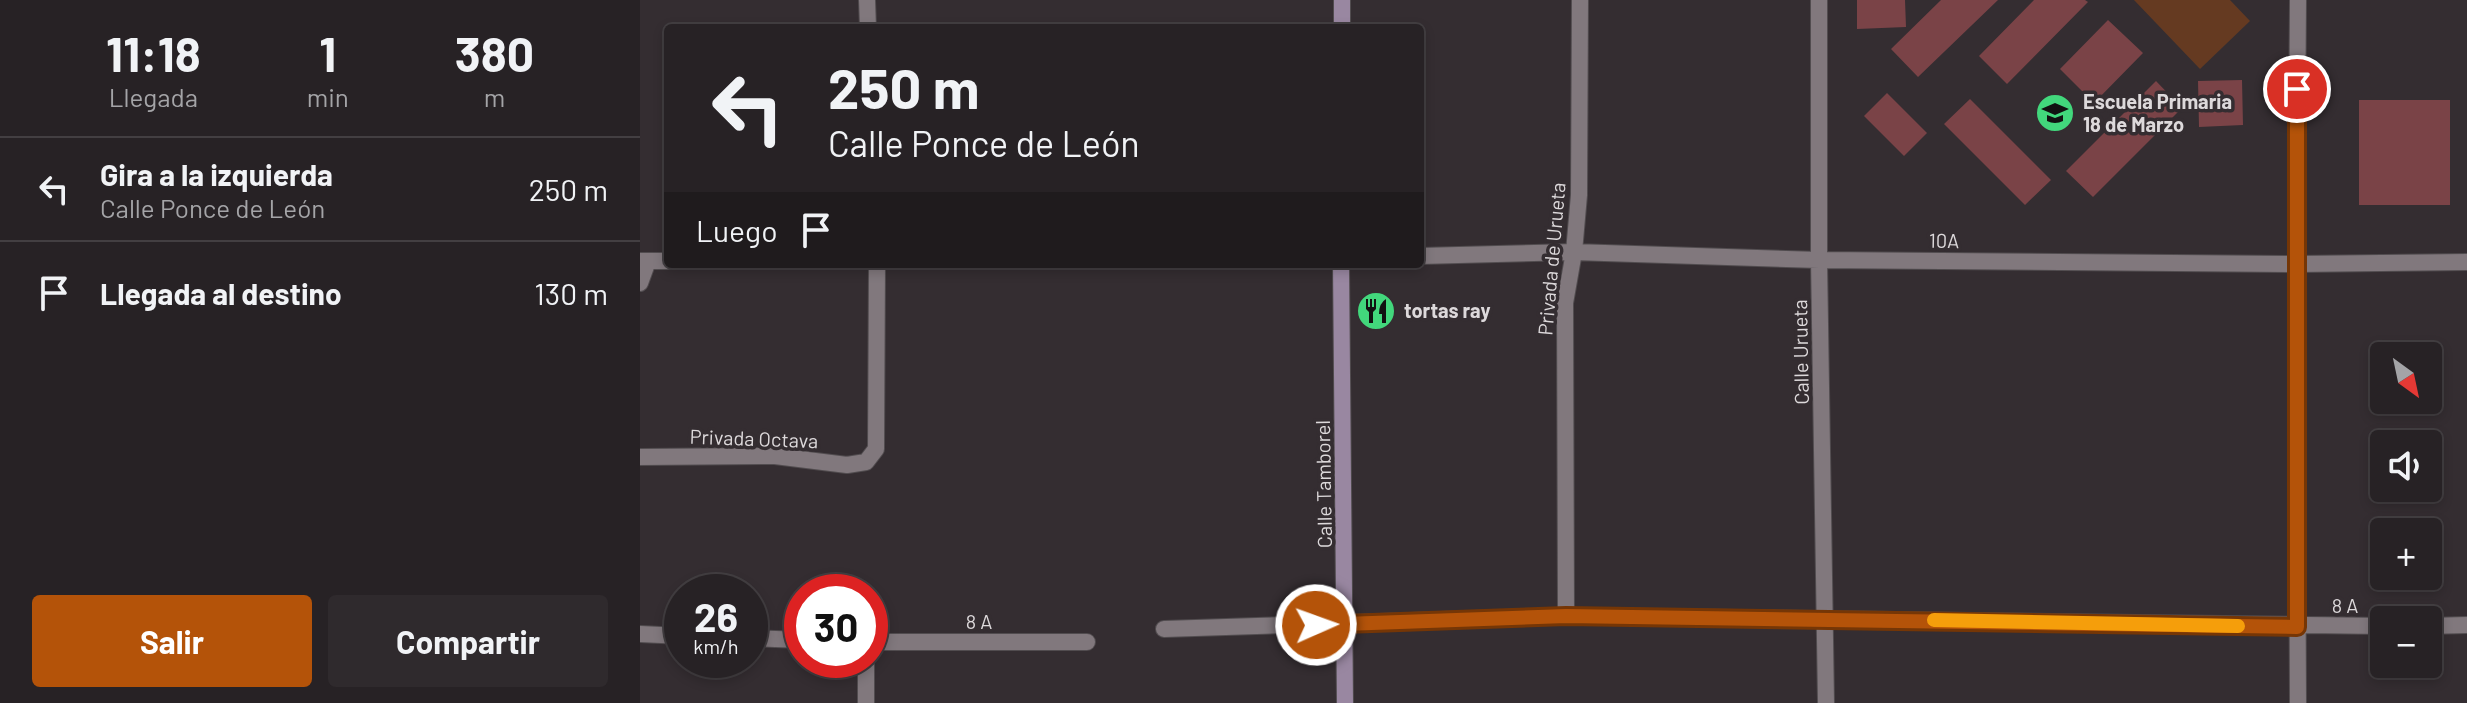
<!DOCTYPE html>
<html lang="es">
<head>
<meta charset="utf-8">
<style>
	:root { --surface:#272225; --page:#2f2a2d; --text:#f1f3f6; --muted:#a4a4a7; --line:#433f42; --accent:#b45309 }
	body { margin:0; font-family:Barlow,sans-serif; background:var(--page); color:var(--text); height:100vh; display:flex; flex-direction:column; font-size:30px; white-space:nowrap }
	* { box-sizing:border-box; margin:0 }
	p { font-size:26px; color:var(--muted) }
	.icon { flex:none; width:44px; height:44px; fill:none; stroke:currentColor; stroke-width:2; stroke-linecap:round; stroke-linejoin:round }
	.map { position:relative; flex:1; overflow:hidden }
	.panel { display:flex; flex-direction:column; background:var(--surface); width:640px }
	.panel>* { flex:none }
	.hud { position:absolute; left:24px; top:24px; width:760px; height:244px; border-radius:8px; box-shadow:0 4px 12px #0003,0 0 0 2px var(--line); background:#272225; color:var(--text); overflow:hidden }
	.needle { width:52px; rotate:147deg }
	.controls { position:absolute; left:1730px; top:342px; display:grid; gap:16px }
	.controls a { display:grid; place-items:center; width:72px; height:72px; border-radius:8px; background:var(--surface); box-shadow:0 4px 12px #0003,0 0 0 2px var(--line); font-size:40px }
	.speed { position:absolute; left:24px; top:574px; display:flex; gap:16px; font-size:40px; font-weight:700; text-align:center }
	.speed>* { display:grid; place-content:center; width:104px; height:104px; border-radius:50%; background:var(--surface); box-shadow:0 4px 12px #0003,0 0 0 2px var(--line); line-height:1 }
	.speed small { font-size:20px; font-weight:400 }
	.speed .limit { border:12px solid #d22; background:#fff; color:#111 }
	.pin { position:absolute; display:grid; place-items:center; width:68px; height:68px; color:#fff; margin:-34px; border:4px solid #fff; border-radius:50%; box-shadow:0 2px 8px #0007 }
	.me { position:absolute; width:88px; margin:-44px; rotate:88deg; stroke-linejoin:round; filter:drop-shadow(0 0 6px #0008) }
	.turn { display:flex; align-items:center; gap:28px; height:168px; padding:0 32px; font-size:36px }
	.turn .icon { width:104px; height:104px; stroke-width:2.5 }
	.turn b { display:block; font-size:56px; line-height:68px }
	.then { display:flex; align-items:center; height:76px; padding:0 32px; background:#0003; gap:16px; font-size:30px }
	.eta { display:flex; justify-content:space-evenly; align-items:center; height:136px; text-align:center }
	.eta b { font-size:48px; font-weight:700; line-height:56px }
	.action { display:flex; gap:16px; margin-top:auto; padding:16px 32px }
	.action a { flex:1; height:92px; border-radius:8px; background:var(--accent); color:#fff; font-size:32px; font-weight:700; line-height:92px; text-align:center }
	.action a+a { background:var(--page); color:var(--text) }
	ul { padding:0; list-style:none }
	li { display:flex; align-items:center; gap:24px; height:104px; padding:0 32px; border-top:2px solid var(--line) }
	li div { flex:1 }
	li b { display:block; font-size:30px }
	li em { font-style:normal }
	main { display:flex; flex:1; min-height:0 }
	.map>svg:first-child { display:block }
	.green { fill:#653a21 }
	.building { fill:#7a4347 }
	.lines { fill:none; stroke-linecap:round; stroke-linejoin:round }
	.minor-casing { stroke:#514c4f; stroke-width:18 }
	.secondary-casing { stroke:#514c4f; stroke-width:18 }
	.minor { stroke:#81787d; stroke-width:16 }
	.secondary { stroke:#9987a1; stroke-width:16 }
	.route-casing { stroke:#753606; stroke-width:20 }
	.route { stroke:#b45309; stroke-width:14 }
	.slow { stroke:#f59e0b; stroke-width:14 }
	.labels { text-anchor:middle; stroke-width:7; stroke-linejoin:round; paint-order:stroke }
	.poi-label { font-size:20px; font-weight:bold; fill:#ddd9db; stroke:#342d31; text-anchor:start }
	.street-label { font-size:20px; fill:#ddd9db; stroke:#342d31 }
</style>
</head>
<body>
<main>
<section class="panel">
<div class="eta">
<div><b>11:18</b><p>Llegada</p></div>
<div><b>1</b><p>min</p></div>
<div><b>380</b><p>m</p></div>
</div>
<ul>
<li><svg class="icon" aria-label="left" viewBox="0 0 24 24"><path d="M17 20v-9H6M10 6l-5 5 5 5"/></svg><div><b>Gira a la izquierda</b><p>Calle Ponce de León</p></div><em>250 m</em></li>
<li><svg class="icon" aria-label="arrive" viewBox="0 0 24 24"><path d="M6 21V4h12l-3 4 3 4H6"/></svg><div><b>Llegada al destino</b></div><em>130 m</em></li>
</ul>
<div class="action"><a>Salir</a><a>Compartir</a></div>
</section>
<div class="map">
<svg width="1827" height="703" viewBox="0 0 1827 703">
	<rect width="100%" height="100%" fill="#342d31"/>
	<!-- green -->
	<path class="green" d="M1494,0H1590L1610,21L1560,69Z"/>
	<!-- building -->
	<path class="building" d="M1217,0H1265L1266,27L1217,29Z
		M1301,0H1358L1278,77L1251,49Z
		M1394,0H1445L1448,2L1367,84L1339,56Z
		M1468,20L1503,53L1454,103L1420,69Z
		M1602,80L1603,125L1559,127L1558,81Z
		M1516,81L1542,108L1453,197L1426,171Z
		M1247,93L1287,133L1264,156L1224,116Z
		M1330,99L1411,180L1385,205L1304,124Z
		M1719,100H1810V205H1719Z"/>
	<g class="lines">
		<!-- minor casing -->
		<g class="minor-casing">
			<path id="minor" d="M227,0L228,28
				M1179,0V260L1186,703
				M1658,0L1656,264L1658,703
				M780,256L934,252L1179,260L1656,264L1827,262
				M0,261H28
				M0,283L8,261
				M0,457L135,456L207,465L226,462L236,449L237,264
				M926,616L925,303L934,252L939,195L940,0
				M1788,626L1827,625
				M524,629L926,616L1744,626
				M0,634L42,636
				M110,638L162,640
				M230,642H447
				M226,660V703"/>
		</g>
		<!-- secondary casing -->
		<g class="secondary-casing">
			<path id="secondary" d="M702,28V0
				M701,264L705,703"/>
		</g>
		<!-- minor -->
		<use href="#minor" class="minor"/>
		<!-- secondary -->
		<use href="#secondary" class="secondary"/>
	</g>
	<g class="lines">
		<!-- route casing -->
		<g class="route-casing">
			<path id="route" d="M676,625L926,616L1657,627V89"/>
		</g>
		<!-- route -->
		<use href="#route" class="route"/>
		<!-- slow -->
		<path class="slow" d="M1294,620L1598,626"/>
	</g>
	<!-- icons -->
	<defs>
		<g id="school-disc" transform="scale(2)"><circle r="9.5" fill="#42d77c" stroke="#342d31"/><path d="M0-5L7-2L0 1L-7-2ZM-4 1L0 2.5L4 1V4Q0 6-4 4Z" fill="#111"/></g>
		<g id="restaurant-disc" transform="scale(2)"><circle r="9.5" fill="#42d77c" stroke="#342d31"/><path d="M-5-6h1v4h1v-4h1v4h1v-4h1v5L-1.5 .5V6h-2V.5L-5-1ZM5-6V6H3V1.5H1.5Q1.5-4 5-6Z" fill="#111"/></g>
	</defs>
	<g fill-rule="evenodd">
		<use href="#school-disc" x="1415" y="113"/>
		<use href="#restaurant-disc" x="736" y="311"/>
	</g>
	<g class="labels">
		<!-- poi labels -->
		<g class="poi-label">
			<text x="1443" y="109">Escuela Primaria<tspan x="1443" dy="23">18 de Marzo</tspan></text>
			<text x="764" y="318">tortas ray</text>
		</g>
		<!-- street labels -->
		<g class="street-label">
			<text transform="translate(1304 241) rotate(1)" y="7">10A</text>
			<text transform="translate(912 259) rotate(-85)" y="7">Privada de Urueta</text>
			<text transform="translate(1161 352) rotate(-91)" y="7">Calle Urueta</text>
			<text transform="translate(114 439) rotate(2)" y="7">Privada Octava</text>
			<text transform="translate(684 484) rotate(-91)" y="7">Calle Tamborel</text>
			<text x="1705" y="613">8 A</text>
			<text x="339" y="629">8 A</text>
		</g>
	</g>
</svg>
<div class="controls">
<a><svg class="needle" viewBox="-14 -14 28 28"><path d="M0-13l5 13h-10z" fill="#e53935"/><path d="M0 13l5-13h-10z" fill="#a4a4a7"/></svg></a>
<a><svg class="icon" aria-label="sound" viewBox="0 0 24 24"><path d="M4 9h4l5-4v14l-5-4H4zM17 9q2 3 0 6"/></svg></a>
<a>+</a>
<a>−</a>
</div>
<div class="speed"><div>26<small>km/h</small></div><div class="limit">30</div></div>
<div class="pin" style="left:1657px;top:89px;background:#d93025"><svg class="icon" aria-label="arrive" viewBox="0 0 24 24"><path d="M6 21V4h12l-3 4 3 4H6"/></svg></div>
<svg class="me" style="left:676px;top:625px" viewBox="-20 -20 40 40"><circle r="17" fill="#b45309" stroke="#fff" stroke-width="3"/><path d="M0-11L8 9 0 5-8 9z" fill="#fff"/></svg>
<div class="hud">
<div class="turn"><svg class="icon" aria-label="left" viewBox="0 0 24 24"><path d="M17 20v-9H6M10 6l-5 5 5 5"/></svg><div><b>250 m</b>Calle Ponce de León</div></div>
<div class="then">Luego<svg class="icon" aria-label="arrive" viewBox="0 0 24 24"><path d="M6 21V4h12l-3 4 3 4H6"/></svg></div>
</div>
</div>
</main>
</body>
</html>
